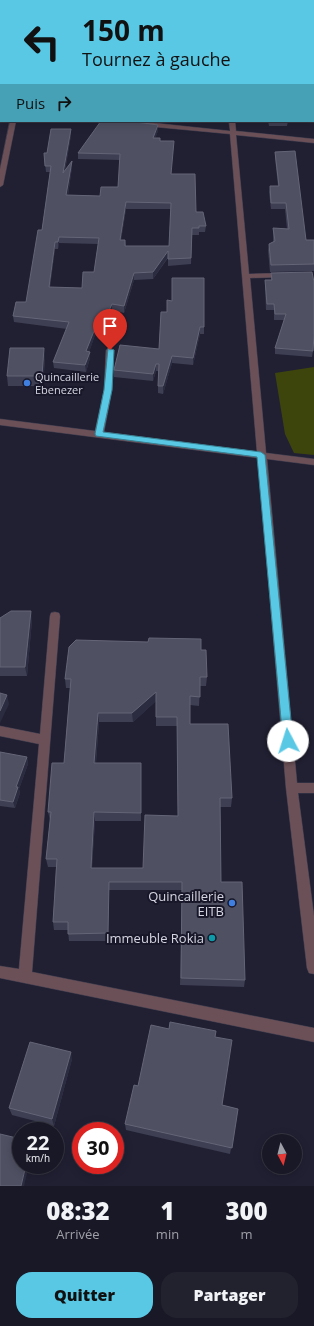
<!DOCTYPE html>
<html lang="fr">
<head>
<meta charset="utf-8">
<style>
	:root { --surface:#191826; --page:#22212e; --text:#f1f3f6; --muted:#9fa0a7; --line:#373743; --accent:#58c8e4 }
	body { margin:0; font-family:"Open Sans",sans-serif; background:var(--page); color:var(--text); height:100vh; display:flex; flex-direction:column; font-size:15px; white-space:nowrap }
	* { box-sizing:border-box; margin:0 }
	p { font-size:13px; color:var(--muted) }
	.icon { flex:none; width:22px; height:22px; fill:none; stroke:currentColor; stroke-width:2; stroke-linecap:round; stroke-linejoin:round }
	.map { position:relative; height:1186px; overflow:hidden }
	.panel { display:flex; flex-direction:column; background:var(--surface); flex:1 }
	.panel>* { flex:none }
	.hud { position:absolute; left:0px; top:0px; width:314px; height:122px; box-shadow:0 2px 10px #0003,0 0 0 1px var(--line); background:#58c8e4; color:#111; overflow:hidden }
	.needle { width:26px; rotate:173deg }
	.fabs { position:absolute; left:262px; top:1134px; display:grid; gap:8px }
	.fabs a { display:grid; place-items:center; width:40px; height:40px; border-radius:50%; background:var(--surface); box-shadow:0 2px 10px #0003,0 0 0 1px var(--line); font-size:20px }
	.speed { position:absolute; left:12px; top:1122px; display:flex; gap:8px; font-size:20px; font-weight:700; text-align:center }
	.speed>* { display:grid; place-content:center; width:52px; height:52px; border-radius:50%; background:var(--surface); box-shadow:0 2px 10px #0003,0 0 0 1px var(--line); line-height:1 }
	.speed small { font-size:10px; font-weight:400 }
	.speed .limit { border:6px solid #d22; background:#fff; color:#111 }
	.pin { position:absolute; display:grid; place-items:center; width:34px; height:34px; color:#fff; margin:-41px -17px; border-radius:50% 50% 50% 0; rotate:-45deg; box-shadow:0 0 4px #0007 }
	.pin .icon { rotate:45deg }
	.me { position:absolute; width:44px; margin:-22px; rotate:355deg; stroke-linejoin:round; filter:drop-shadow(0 0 3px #0008) }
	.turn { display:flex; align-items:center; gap:14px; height:84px; padding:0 16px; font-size:18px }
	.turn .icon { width:52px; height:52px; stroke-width:2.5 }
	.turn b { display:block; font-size:28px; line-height:34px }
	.then { display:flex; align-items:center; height:38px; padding:0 16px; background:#0003; gap:8px; font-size:15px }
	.eta { display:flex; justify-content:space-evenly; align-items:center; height:68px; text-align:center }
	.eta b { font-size:24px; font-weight:800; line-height:28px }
	.primary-button { display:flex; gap:8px; margin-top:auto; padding:8px 16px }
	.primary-button a { flex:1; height:46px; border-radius:16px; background:var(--accent); color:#111; font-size:16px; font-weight:800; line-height:46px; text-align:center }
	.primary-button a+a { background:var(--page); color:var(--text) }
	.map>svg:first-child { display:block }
	.green { fill:#3e450c }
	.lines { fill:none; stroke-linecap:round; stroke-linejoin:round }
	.minor-casing { stroke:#3e3d4f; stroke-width:1 }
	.minor { fill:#6b5057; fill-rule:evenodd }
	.wall { fill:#3f3f53; fill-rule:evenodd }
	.shaded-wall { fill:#2c2c40 }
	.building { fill:#4f5062; stroke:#646576; fill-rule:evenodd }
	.route { fill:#58c8e4; stroke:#398294 }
	.shop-dot { fill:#3f7fe0; stroke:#181729; stroke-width:1.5 }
	.culture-dot { fill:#0f9aa8; stroke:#181729; stroke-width:1.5 }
	.labels { text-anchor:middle; stroke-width:4; stroke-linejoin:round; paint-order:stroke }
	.poi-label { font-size:11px; fill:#d5d6e2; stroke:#181729; text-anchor:start }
	.near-poi-label { font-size:13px; fill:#d5d6e2; stroke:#181729; text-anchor:end }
</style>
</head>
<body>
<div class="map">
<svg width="314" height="1186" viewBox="0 0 314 1186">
	<rect width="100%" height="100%" fill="#212033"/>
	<!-- green -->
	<path class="green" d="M314,367V455L294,453L285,434L275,373Z"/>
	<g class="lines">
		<!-- minor casing -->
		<g class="minor-casing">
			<path id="minor" d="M43,0H47V1H43Z
				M212,0H217V1H212Z
				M231,0H249V1H231Z
				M313,4H314V8H313Z
				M0,110H1V114H0Z
				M10,121H16L3,185L0,187V169Z
				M229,121H235L236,131L314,139V143L236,135L249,274L284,273L288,275L284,277L250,278L266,453L314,459V465L267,459L297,783H314V793H298L314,916V974L309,973L307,968L286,788L258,458L0,425V419L95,431L104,390L106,350L110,348L114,350L112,390L104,432L257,452L230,134L145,126L142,124L145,122L230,131Z
				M55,612L59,613L60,616L32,972L314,1028V1042L0,978V966L19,969L39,744L0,736V726L40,734L50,616L51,613Z"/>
		</g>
		<!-- minor -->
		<use href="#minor" class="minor"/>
	</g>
	<!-- wall -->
	<path class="wall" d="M313,9H314V55H313Z
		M268,121H288L287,126H269Z
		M71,129V135L65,171L72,167L68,195L100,196L118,187L120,160L78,159V153L158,131L155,138L173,147L171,174L206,226L205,232H199V235H192L191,264L168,266V258L153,279L134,280L124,313L112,310L102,333L96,332L89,352H90V358L86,372L54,368L53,362L67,329L14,322L13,316L26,302L42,230L50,172H46L44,153H47ZM126,209H171L169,246H126L125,240H121ZM59,243L98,244L94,272L82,288L50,287L55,249H58Z
		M275,152L306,240H314V271L270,272L268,250L269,244L273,242V228L287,229L285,209H271L269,192L270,186H278L275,158Z
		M271,273L313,351L312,357L275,354V348L284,320H274V310H266L265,285V280H271Z
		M161,312L204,327V334H200L193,365L172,363L163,394L158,393V371H156L153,381L114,377V370L159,349Z
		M45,358L43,386H8L7,376Z
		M0,618L32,620L27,676H0Z
		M201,650L207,677L206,686H200L199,706L190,705V724L232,798L231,807H220L221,882L245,980L244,987L180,985L182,890H109L108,941H69L68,930H54L53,922L56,867H48L46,859L50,820L48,812L64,763L70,688H66L65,679ZM156,701V726H177L178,816L143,868H92L95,821H141V763H96L99,722H133Z
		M0,752L27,757L28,764L19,789L20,793L15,808L0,806Z
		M215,1037L222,1105L238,1109L230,1154L126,1130L125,1124L138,1086Z
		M72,1059L54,1126L12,1115L9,1108Z"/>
	<!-- shaded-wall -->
	<path class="shaded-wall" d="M1,33V40L0,43V36Z
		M158,125V131L153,144V138Z
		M71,129V135L63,180V173Z
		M72,161V167L67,201L66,195Z
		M126,202V209L120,246V240Z
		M59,237V243L58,249V242Z
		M55,242V249L49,294V287Z
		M168,251V257L153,279V272Z
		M134,273V280L124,313V306Z
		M112,304V310L102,333V326Z
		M96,326V332L87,358L86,351Z
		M200,327V334L193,365V358Z
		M44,348L45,358L43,386L42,376Z
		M90,352V358L86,372L85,365Z
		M172,356V363L163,394V386Z
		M156,364V371L153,381V374Z
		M31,611L32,620L27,676L25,667Z
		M156,692V701L133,722L132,713Z
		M7,695L9,704L0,723V711Z
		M98,713L99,722L95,772L94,763Z
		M27,757L28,764L19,789L20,793L15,808L13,802L16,787Z
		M94,812L95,821L91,876V868Z
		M71,1052L72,1059L54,1126L52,1119Z
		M26,1165H29L24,1186H21Z"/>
	<!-- building -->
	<path class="building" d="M0,0H8L7,1H1V33L0,36Z
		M64,0H163L175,1L174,0H189V1H64Z
		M239,0H304V1H240Z
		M313,9H314V49H313Z
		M101,121H129L158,125L153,138H160V141H174L171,174H195L196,212H203L206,226H199V228H192L191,258L168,259V251L153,272L134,273L124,306L112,304L102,326H96L86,351L90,352L85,365L53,362L69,322L13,316L16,302H26L38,230H42L51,166H45L44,153H47L51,129H71L63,173L72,161L66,195L100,196L101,187H118L120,154L78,153ZM126,202L171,203L169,246H125V240H120ZM59,237L99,238L94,272H83L82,288L49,287L55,242H58Z
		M295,151L306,240H314V264L271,265L269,244L275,241L273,228L289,229L286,203H271L270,186H279L275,152Z
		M312,272L314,282V334L313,351L275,348L286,314H275L274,304H267L265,280H272L271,273Z
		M172,278H204V327H200L193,358L172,356L163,386H158L159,364H156L153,374L114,370L120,345L159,349L161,312H167V300L172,301Z
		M10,348H44L42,376H7Z
		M11,611H31L25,667H0V618Z
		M149,638L201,639V650H206L207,677H200V697L190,696V724H228L232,798H220L221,882H242L245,980L181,978L182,882H109L108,933L68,934V922H53L57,859H46L51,812H48L52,763H64L71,679H65L69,647L76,640L148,642ZM156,692V717H177L178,816L145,815L143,868H91L94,812L141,813V763H94L98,713H132Z
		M0,693L7,695L0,711Z
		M0,752L27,757L16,787H18L13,802L0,800Z
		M170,1022L216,1031L215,1037L232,1040L222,1105L238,1109L232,1148L125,1124L134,1085L138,1086L151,1025L169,1029Z
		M30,1042L71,1052L52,1119L9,1108Z
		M0,1134L21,1139V1165H26L21,1186H0Z"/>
	<!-- route -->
	<path class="route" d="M108,348L114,350L112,390L103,432L261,452L265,455L293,741L292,744L288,745L283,741L257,457L96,436L95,434L104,390Z"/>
	<!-- markers -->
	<g class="shop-dot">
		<circle cx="27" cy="383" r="4"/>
		<circle cx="232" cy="903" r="4"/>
	</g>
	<circle class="culture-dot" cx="212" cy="938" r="4"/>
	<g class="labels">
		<!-- poi labels -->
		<g class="poi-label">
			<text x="35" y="381">Quincaillerie<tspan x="35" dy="13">Ebenezer</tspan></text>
		</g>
		<!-- near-poi labels -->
		<g class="near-poi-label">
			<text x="224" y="901">Quincaillerie<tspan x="224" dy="15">EITB</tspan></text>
			<text x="204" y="943">Immeuble Rokia</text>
		</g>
	</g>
</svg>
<div class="fabs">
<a><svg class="needle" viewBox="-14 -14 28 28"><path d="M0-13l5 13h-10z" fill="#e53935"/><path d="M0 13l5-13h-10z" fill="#9fa0a7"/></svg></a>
</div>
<div class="speed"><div>22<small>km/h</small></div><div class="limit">30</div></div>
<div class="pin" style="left:110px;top:350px;background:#d93025"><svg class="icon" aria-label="arrive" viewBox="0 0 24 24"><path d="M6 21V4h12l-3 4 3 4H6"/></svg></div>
<svg class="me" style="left:288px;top:741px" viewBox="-20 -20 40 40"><circle r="19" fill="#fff"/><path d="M0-13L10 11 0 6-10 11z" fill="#58c8e4"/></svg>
<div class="hud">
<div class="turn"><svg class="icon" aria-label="left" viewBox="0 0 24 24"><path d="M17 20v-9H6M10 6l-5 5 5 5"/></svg><div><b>150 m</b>Tournez à gauche</div></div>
<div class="then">Puis<svg class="icon" aria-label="right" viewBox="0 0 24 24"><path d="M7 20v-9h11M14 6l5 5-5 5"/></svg></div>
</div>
</div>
<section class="panel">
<div class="eta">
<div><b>08:32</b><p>Arrivée</p></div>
<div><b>1</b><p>min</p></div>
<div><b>300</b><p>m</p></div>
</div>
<div class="primary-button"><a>Quitter</a><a>Partager</a></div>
</section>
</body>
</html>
